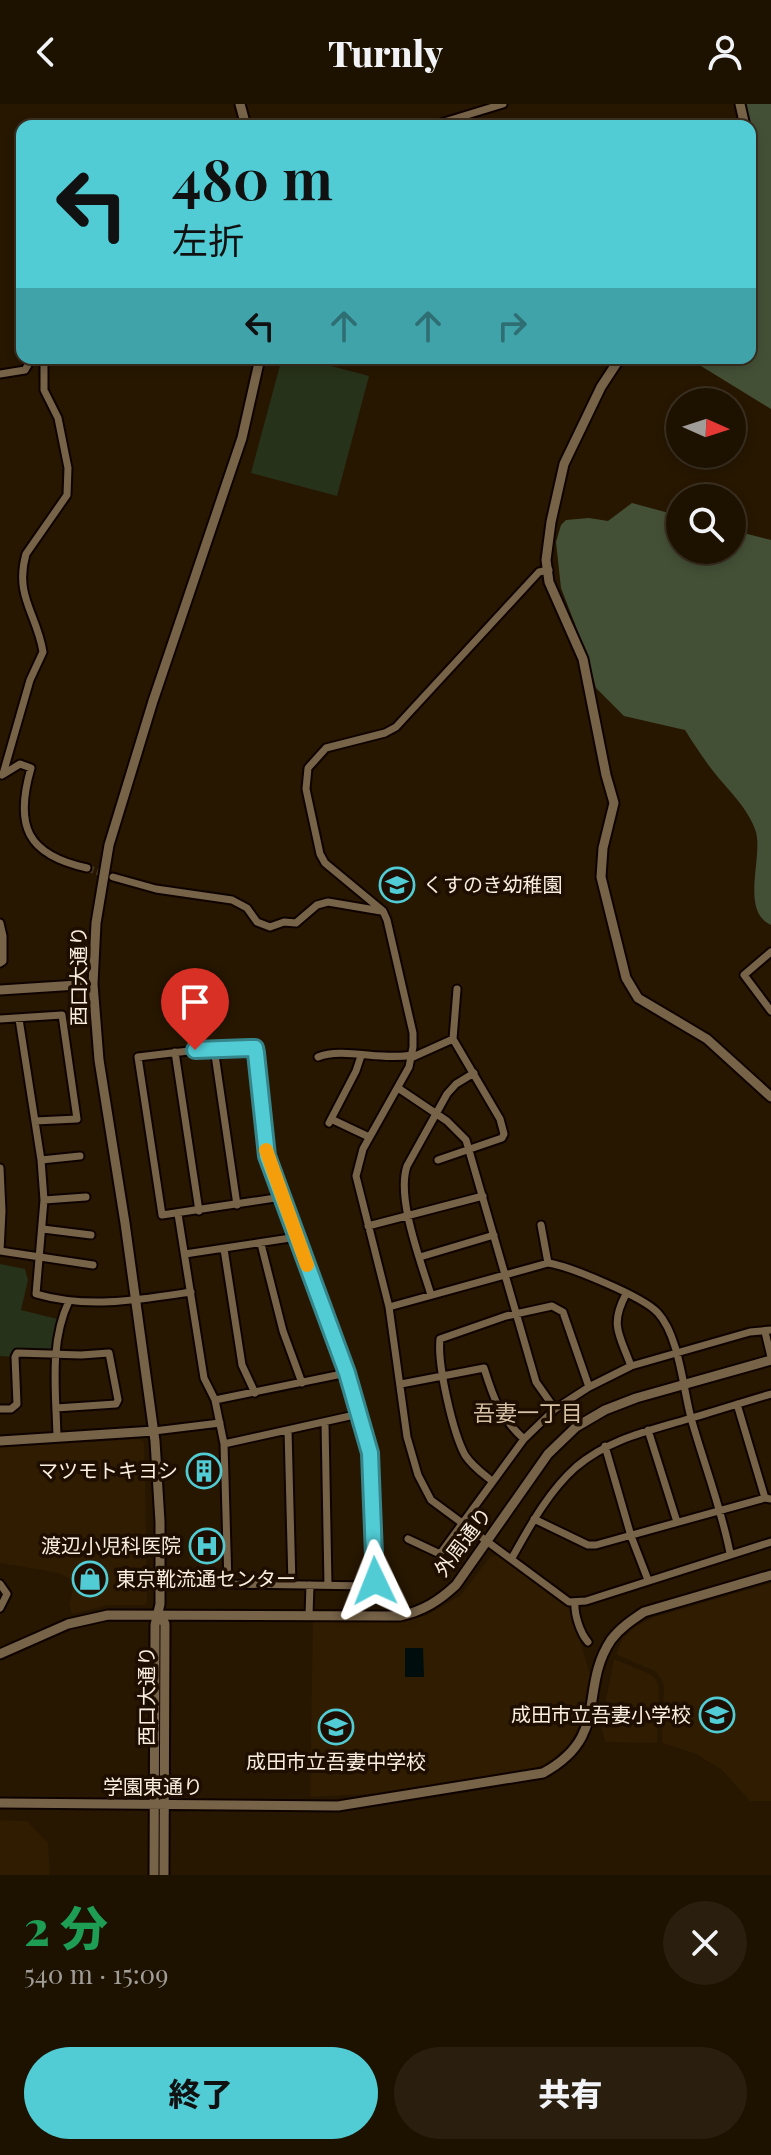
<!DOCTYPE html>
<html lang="ja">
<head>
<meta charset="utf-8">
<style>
	:root { --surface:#1d1100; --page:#2a1f0f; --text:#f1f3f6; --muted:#a09d99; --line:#3b3122; --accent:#51ccd5 }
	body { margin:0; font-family:"Playfair Display","Noto Sans JP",serif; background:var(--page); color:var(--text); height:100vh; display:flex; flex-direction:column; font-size:30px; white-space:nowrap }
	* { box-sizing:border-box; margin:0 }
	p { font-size:26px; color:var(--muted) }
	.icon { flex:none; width:44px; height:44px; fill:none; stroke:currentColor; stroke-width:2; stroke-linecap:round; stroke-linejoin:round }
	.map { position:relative; height:1771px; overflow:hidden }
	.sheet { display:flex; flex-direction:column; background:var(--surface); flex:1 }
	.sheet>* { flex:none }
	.guide { position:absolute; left:16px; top:16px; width:740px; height:244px; border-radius:16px; box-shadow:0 4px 12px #0003,0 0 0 2px var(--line); background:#51ccd5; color:#111; overflow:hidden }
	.needle { width:52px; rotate:93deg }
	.fabs { position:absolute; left:666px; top:284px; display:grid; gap:16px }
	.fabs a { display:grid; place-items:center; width:80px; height:80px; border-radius:50%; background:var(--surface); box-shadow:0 4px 12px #0003,0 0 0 2px var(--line); font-size:40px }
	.pin { position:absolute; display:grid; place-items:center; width:68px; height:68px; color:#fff; margin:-82px -34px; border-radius:50% 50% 50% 0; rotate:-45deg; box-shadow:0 0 8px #0007 }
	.pin .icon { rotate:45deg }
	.me { position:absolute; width:88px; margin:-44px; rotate:358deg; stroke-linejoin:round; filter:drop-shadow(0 0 6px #0008) }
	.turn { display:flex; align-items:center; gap:28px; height:168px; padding:0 24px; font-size:36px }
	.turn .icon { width:104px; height:104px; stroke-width:2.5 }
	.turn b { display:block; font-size:56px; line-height:68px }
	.lanes { display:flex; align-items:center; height:76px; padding:0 24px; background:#0003; justify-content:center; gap:40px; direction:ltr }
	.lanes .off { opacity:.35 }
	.round { display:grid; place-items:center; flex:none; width:84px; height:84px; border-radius:42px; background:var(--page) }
	.overview { display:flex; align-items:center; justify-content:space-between; height:136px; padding:0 24px }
	h1 { font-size:48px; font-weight:800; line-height:60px; color:#1e9e55 }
	.cta { display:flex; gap:16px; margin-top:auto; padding:16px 24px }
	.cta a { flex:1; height:92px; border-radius:48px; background:var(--accent); color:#111; font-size:32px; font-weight:800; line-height:92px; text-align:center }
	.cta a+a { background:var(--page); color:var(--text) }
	header { display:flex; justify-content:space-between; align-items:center; height:104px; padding:0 24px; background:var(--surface); font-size:36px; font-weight:800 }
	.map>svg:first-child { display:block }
	.built { fill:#301c00 }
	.green { fill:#27321a }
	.forest { fill:#445036 }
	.water { fill:#000d0d }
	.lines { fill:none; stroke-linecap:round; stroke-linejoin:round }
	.minor-tunnel { stroke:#463721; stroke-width:7; stroke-dasharray:7 3.5; stroke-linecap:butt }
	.minor-casing { stroke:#0f0300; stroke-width:11 }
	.tertiary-casing { stroke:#0f0300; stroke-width:13 }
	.minor { stroke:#766348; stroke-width:7 }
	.tertiary { stroke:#766348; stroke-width:9 }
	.route-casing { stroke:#35858a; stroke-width:20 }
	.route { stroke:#51ccd5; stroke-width:14 }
	.slow { stroke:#f59e0b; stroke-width:14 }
	.labels { text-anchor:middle; stroke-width:7; stroke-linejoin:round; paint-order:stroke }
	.poi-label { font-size:20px; fill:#f9eedf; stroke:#1d0e00; text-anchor:end }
	.street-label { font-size:20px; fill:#f9eedf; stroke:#1d0e00 }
	.neighbourhood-label { font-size:22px; fill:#d7c1a4; stroke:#1d0e00 }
</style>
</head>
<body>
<header><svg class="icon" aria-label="back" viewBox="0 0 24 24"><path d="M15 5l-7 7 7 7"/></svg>Turnly<svg class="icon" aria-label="person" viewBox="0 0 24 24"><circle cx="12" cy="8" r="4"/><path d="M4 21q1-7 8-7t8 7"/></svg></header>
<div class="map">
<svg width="771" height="1771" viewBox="0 0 771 1771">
	<rect width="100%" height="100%" fill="#271700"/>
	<!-- built -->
	<path class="built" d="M140,1335L144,1338L145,1370L147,1498L144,1501H108L72,1510L69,1500L75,1478L59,1469L0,1459V1343Z
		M501,1450L568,1498L590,1570L580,1622L568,1642L545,1661L527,1666L387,1689L310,1693L313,1516L401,1518L427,1511L461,1491L490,1453Z
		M771,1479V1697H750L722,1666L696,1650L662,1639L664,1583L662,1576L656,1568L616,1550L623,1534L636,1522L655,1513Z
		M614,1555L650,1570L655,1575L659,1583L657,1639L605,1638L601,1622Z
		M0,1716L27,1717L48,1739L50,1771H0Z"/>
	<!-- green -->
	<path class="green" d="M282,254H301L369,272L337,392L251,369Z
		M0,1160L25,1165L28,1176L21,1206L57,1215L49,1255L0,1252Z"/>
	<!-- forest -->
	<path class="forest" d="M738,0H771V305L688,254H750V22H737Z
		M632,399L680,412V446H732V426L771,436V821C740,807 763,754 756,728C749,705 728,686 713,667C703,654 694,640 685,626L624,612L596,584L588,554L561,484L556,438L561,421L566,416L589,414L608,417Z"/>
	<!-- water -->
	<path class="water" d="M405,1544H423L424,1573H405Z"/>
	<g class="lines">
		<!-- minor-tunnel -->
		<path class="minor-tunnel" d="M87,764L108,771"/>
		<!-- minor casing -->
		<g class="minor-casing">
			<path id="minor" d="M431,22L503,0
				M0,270L25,266L32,254
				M549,466L539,468L396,623L385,629L326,644L308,664L306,685L320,750L325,759L383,807L387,816L413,929V943L409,963L363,1045L356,1072L389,1203L407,1333L418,1371L431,1396L569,1498L586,1497L771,1438
				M3,670L30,576L43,548C37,510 14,492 26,450L67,391L68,364L58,314L44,286V254
				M2,671L20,660L31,664C14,722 27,751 87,764
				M113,773L156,785L232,796L247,804L257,818L270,823L284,818L296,819L317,801L328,798L381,807
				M0,819L3,832V857L0,859
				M771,848L744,871L771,907
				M0,915L62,911L77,1015L35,1017
				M19,915L41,1056L44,1096L36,1190C88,1205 138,1196 191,1188
				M214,944L237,1101
				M175,948L199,1107
				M318,953C342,943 383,957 412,951L413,953L453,935
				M398,984L447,1017L466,1036L536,1278L555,1305
				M331,1015L369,1033
				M329,1019L356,967L361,952
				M41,1056L80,1052
				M438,1056L502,1034L504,1030L500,1015L453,935L457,885
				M0,1064L2,1107L0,1147
				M44,1096L86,1093
				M178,1110L204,1274L215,1296L224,1340L228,1480L370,1482L375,1477L370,1349L347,1269L267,1052L255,944H214L138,953L162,1111L282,1093
				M541,1121L548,1159
				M368,1122L483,1092
				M43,1125L91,1131
				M261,1140L283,1227L302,1279
				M224,1145L242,1261L255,1289
				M0,1147L93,1161
				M185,1150L297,1133
				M420,1153L494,1131
				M626,1190C609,1222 620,1231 631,1262
				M431,1191C421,1158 396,1094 407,1062L447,990L456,980L474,969
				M389,1203L548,1159C569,1162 644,1193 658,1209C679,1232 683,1284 691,1314C704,1360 721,1403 730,1449
				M765,1228L771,1253
				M401,1280L484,1264C493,1293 500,1314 524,1335
				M215,1296L347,1269
				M737,1300L765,1394
				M0,1305H11L17,1300L15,1253L17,1249L81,1251L109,1249L118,1296L116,1300L56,1304
				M325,1319L328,1481
				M288,1326L292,1481
				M648,1326L677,1418
				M154,1327L220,1319
				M57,1333C56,1288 49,1239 69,1197
				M224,1340L359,1310
				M605,1342L631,1432L648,1476
				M492,1377C482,1369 472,1362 465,1351C453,1329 437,1260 440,1235L506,1212L552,1202L563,1208L589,1283
				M534,1415L588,1441H596L765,1394L771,1395
				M408,1435L440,1450L524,1335L555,1305L589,1283L631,1262L750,1228L771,1226
				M512,1454C530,1422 548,1388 576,1363C609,1335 648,1327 688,1315C716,1307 743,1298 771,1290
				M0,1480L7,1490L0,1504
				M575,1498C574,1510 580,1529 588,1538
				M309,1511L310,1481"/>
		</g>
		<!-- tertiary casing -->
		<g class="tertiary-casing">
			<path id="tertiary" d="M240,0L246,22
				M740,0L745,22
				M620,254L601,283L564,360L551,418L546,456L549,478L583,555L606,671L614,699L603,744L601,773L626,874L638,894L707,935L771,993
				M0,886L93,880
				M0,1337L154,1327
				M160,1511L165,1520L164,1771
				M0,1550L68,1520L108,1511L400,1512C423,1507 439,1497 456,1481L548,1350L576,1323L605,1306L636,1294L771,1256
				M0,1699L338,1702L543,1669C611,1632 578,1586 611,1536C620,1524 632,1516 644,1508L771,1471
				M154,1771L155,1521L160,1500V1418L155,1337L125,1119L99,956L93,880L96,819L109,741L153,597L242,334L260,254"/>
		</g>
		<!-- minor -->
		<use href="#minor" class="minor"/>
		<!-- tertiary -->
		<use href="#tertiary" class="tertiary"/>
	</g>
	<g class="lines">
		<!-- route casing -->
		<g class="route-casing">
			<path id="route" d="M195,946L250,944H255L256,949L267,1052L347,1269L370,1349L375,1477"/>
		</g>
		<!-- route -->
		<use href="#route" class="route"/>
		<!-- slow -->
		<path class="slow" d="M266,1046L307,1161"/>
	</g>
	<!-- icons -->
	<defs>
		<g id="school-ring" transform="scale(1.8)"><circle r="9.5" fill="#1d0e00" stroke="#51ccd5" stroke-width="1.5"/><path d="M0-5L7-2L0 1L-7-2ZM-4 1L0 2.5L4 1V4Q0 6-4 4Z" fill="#51ccd5"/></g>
		<g id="building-ring" transform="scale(1.8)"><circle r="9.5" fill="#1d0e00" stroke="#51ccd5" stroke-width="1.5"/><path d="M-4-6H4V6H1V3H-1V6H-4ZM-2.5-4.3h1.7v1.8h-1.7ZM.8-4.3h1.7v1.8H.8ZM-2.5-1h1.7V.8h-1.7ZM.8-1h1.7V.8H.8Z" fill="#51ccd5"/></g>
		<g id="hospital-ring" transform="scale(1.8)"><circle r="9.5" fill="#1d0e00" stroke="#51ccd5" stroke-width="1.5"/><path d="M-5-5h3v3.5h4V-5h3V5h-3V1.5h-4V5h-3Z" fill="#51ccd5"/></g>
		<g id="shop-ring" transform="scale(1.8)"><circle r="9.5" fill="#1d0e00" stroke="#51ccd5" stroke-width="1.5"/><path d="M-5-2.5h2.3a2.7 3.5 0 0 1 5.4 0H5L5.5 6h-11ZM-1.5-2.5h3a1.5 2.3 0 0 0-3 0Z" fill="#51ccd5"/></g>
	</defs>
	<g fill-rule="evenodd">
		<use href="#school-ring" x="397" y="781"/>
		<use href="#building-ring" x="204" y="1367"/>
		<use href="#hospital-ring" x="207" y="1442"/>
		<use href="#shop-ring" x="90" y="1475"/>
		<use href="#school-ring" x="717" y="1611"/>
		<use href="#school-ring" x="336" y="1623"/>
	</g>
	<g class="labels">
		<!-- poi labels -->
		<g class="poi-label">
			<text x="423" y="788" text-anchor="start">くすのき幼稚園</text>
			<text x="178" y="1374">マツモトキヨシ</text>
			<text x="181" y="1449">渡辺小児科医院</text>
			<text x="116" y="1482" text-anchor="start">東京靴流通センター</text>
			<text x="691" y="1618">成田市立吾妻小学校</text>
			<text x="336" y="1665" text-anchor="middle">成田市立吾妻中学校</text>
		</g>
		<!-- street labels -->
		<g class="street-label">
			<text transform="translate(79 872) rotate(-90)" y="7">西口大通り</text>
			<text transform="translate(463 1438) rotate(-53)" y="7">外周通り</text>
			<text transform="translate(147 1592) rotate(-90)" y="7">西口大通り</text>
			<text x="153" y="1690">学園東通り</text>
		</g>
		<!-- neighbourhood labels -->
		<g class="neighbourhood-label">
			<text x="528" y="1317">吾妻一丁目</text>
		</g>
	</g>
</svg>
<div class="fabs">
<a><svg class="needle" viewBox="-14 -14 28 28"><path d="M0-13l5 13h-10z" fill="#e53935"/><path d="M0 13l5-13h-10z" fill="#a09d99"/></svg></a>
<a><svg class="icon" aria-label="search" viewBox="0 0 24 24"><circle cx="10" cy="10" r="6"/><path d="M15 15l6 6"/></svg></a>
</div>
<div class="pin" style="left:195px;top:946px;background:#d93025"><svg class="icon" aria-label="arrive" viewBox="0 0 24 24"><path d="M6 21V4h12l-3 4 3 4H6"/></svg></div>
<svg class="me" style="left:375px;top:1477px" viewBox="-20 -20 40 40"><path d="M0-17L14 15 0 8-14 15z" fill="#51ccd5" stroke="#fff" stroke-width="4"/></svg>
<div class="guide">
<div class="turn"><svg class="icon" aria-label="left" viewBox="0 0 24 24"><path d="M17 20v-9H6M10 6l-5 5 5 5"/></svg><div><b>480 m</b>左折</div></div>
<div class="lanes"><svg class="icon" aria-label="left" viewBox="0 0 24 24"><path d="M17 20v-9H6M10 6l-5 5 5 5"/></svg><svg class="icon off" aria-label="ahead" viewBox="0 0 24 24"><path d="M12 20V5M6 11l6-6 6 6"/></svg><svg class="icon off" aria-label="ahead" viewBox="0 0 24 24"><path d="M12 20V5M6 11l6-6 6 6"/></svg><svg class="icon off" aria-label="right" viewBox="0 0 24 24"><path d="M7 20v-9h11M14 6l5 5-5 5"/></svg></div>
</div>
</div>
<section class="sheet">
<div class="overview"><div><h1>2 分</h1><p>540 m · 15:09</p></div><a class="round"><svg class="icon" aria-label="close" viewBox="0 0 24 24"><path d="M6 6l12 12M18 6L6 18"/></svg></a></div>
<div class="cta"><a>終了</a><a>共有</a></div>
</section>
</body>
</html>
